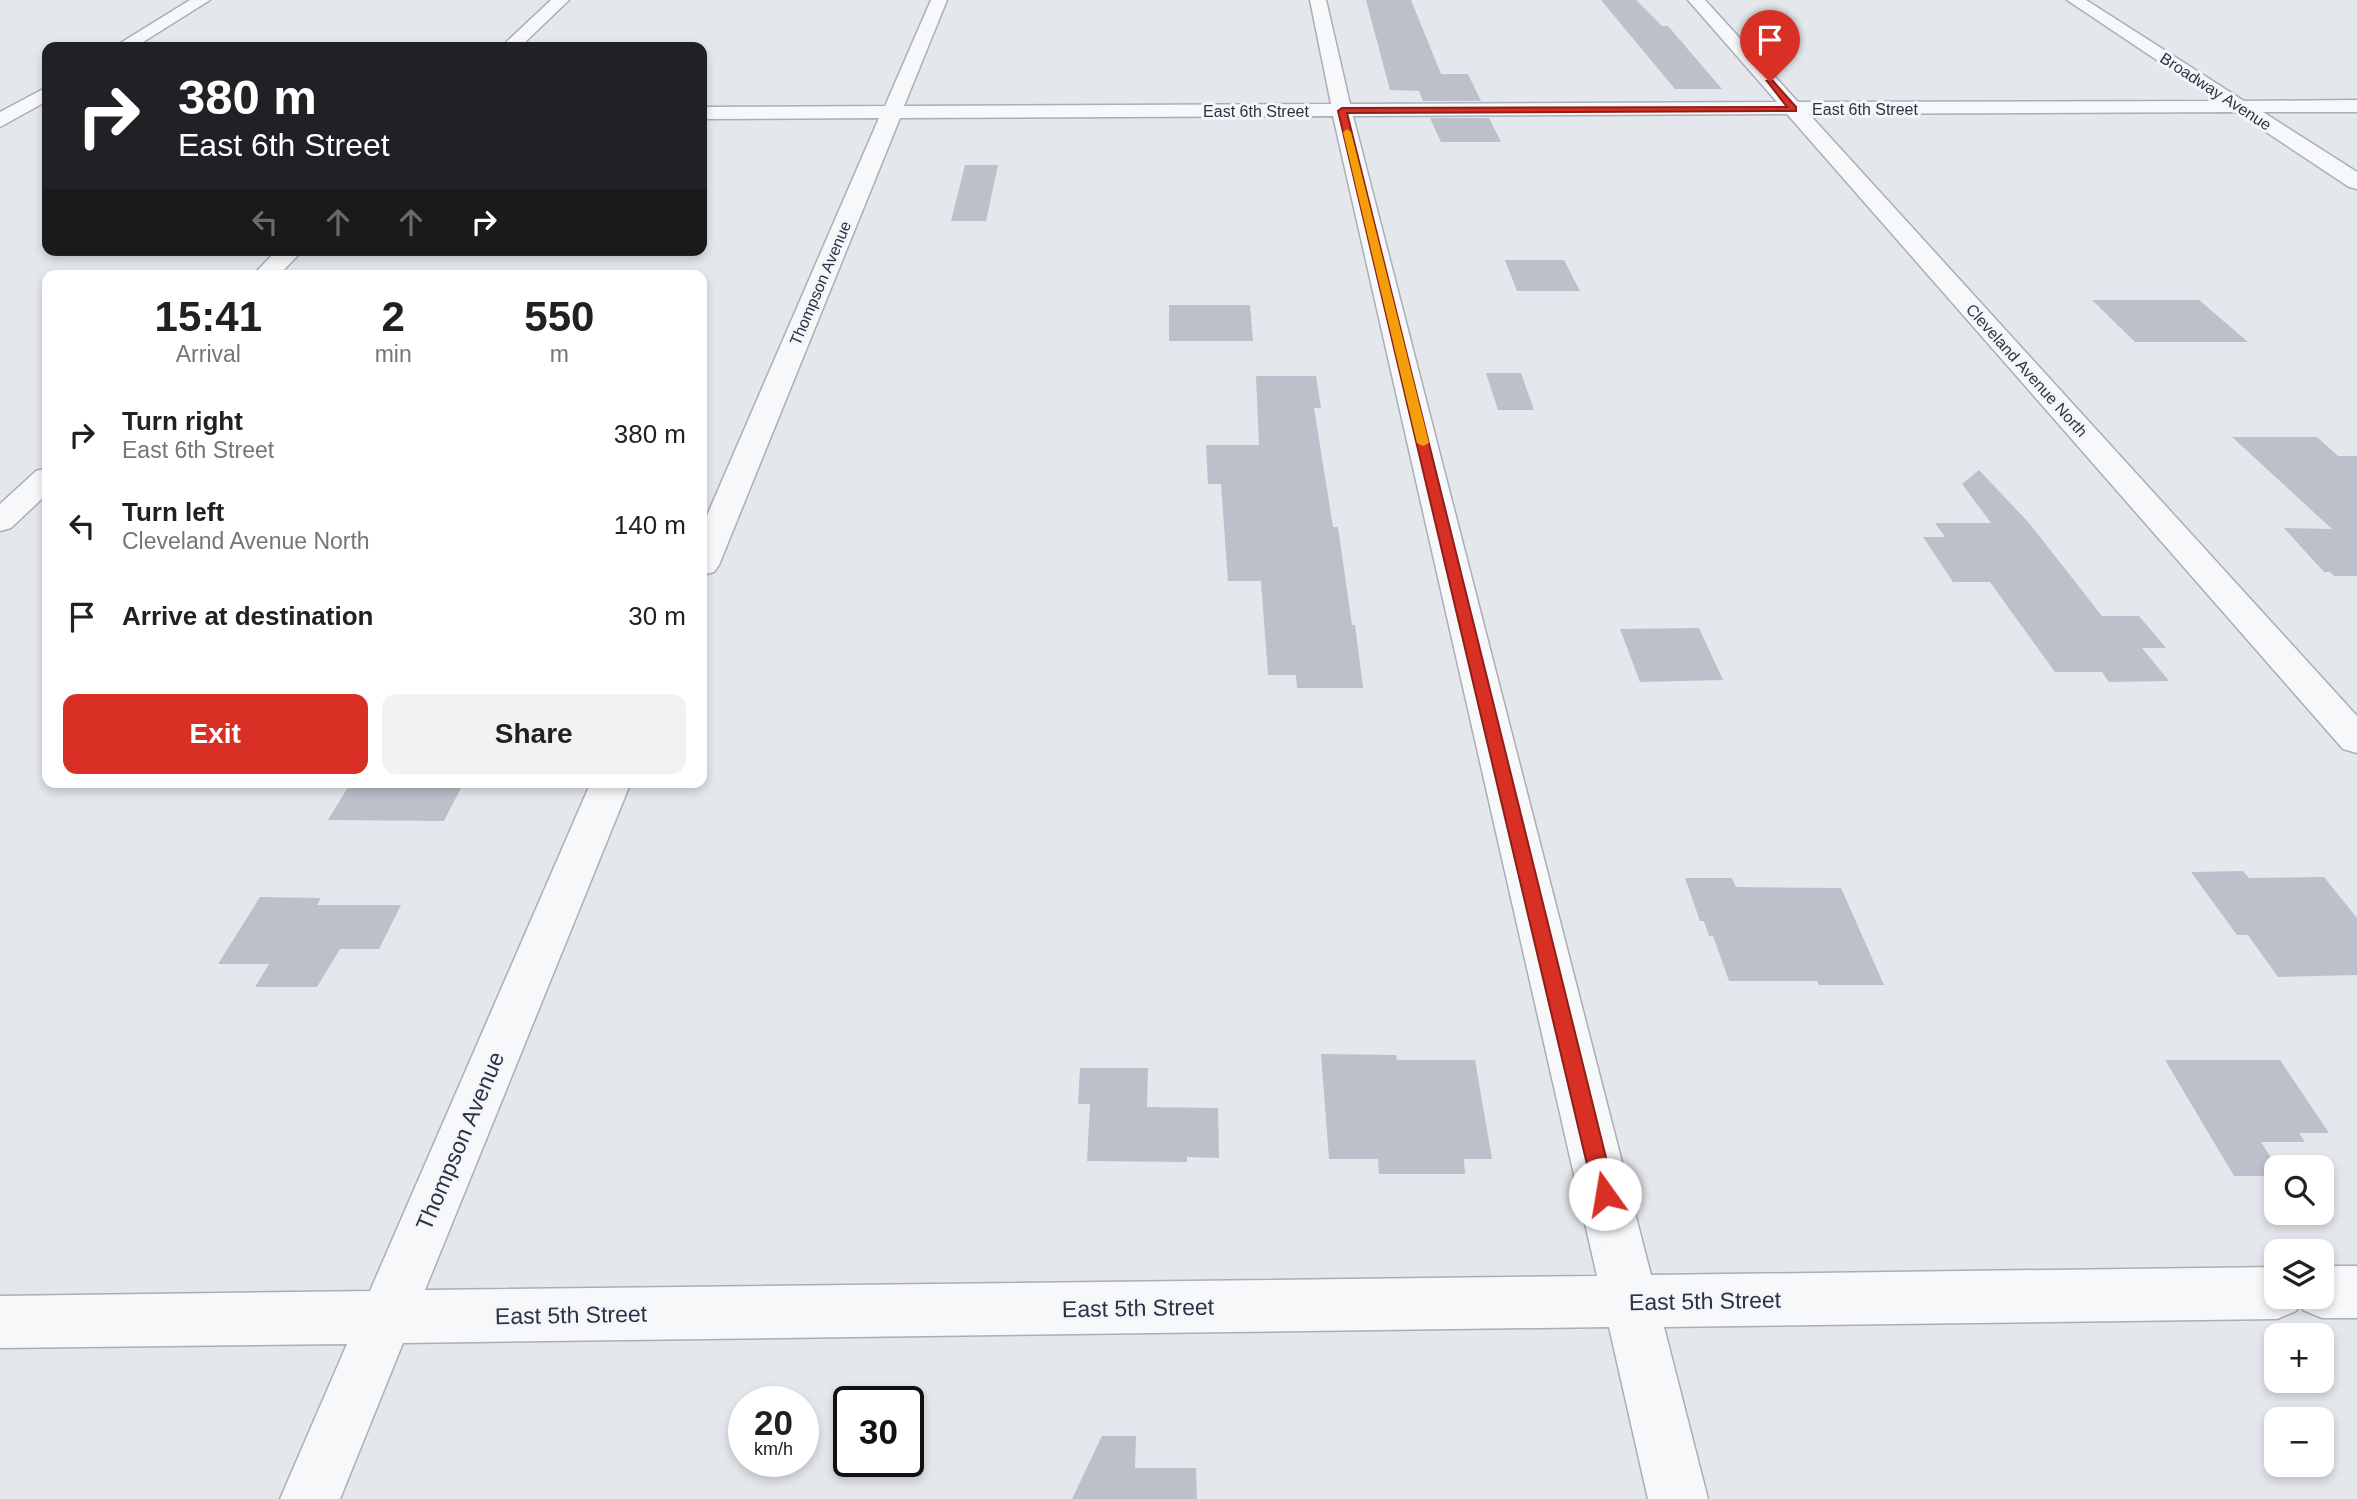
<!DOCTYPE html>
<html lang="en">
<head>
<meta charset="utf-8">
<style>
	:root { --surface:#fff; --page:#f2f2f2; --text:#202124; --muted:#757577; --accent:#d93025 }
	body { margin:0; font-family:Arial,sans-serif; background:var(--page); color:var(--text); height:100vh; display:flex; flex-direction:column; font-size:26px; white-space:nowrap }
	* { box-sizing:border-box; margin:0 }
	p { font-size:23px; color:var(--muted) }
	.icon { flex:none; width:38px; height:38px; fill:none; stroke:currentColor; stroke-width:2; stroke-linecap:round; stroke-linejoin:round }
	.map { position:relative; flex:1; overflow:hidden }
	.sheet { position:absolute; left:42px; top:270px; width:665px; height:518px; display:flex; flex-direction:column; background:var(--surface); border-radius:14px; box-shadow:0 4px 10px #0003 }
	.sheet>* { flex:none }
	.top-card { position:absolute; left:42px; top:42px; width:665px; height:214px; border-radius:14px; box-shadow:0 4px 10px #0003; background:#202124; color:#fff; overflow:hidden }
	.buttons { position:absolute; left:2264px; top:1155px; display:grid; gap:14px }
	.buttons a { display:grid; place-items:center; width:70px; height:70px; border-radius:14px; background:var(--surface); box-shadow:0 4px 10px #0003; font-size:35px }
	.speed { position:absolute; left:728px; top:1386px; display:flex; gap:14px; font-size:35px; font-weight:700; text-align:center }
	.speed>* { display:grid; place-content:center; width:91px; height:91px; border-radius:50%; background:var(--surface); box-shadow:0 4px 10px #0003; line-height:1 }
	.speed small { font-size:18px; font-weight:400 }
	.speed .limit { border:4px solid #111; border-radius:10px; background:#fff; color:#111 }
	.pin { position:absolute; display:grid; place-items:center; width:60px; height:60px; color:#fff; margin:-72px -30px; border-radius:50% 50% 50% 0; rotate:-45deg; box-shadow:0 0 7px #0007 }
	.pin .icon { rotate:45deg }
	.me { position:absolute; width:77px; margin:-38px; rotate:347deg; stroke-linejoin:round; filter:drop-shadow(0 0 5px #0008) }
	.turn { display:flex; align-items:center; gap:24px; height:147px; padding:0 21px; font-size:32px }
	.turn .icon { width:91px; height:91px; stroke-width:2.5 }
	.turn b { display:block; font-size:49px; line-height:60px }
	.lanes { display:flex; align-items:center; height:66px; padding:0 21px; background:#0003; justify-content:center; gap:35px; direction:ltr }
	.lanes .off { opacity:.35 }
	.eta { display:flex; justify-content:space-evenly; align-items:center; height:119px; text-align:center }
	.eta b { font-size:42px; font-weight:700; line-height:49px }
	.cta { display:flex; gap:14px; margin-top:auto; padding:14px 21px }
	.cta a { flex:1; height:80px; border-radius:14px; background:var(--accent); color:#fff; font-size:28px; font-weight:700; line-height:80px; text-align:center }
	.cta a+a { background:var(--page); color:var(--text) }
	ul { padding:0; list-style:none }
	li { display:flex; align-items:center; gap:21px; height:91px; padding:0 21px }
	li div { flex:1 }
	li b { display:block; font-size:26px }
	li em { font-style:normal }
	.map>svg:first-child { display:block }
	.building { fill:#bbc0ca }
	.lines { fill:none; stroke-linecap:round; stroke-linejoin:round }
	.minor-casing { stroke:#a9aeb7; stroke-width:3 }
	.minor { fill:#f7f8fa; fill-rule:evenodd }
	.route { fill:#d93025; stroke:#8d1f18; stroke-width:2 }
	.slow { fill:#f59e0b }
	.labels { text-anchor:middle; stroke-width:6; stroke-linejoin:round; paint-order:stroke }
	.far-street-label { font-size:16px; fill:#2b3445; stroke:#f4f6f9 }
	.near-street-label { font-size:23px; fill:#2b3445; stroke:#f4f6f9 }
</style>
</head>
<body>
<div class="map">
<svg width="2357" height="1499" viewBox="0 0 2357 1499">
	<rect width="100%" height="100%" fill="#e4e7ec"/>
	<!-- building -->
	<path class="building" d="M1366,0H1411L1441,74H1468L1481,101H1423L1419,91L1390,90Z
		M1601,0H1636L1662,26H1668L1722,89H1675Z
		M1430,118H1489L1501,142H1441Z
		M965,165H998L986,221H951Z
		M1505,260H1564L1580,291H1517Z
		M2092,300H2199L2248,342H2135Z
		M1169,305H1250L1253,341H1169Z
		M1486,373H1521L1534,410H1498Z
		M1256,376H1316L1321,408H1314L1333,527H1338L1352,625H1355L1363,688H1297L1296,675H1268L1261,581H1228L1221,484H1208L1206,445H1259Z
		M2232,437H2317L2338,456H2357V576H2334L2330,572H2324L2284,528L2332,529Z
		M1979,470L2029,523L2102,616H2139L2166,648H2142L2169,681L2109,682L2102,672H2055L1990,582H1953L1923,537H1945L1935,523H1991L1962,484Z
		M1699,628L1723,680L1640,682L1620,629Z
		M351,782H437L463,784L444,821L328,820Z
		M2243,871L2249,878L2324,877L2357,918V975L2278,977L2248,935H2237L2191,872Z
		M1685,878H1732L1736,887L1841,888L1884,985H1819L1817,981H1729L1713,936H1709L1704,921H1700Z
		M260,897L321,898L317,905H401L379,949H340L317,987H255L269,964H218Z
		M1321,1054L1396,1055L1397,1060H1475L1492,1159H1464L1465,1174H1379L1378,1159H1329Z
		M2165,1060H2280L2329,1133H2299L2305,1142H2261L2277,1167V1176H2234Z
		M1080,1068H1148L1147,1107L1218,1108L1219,1158L1187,1157V1162L1087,1161L1090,1104H1078Z
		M1102,1436H1136L1135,1468H1196L1197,1499H1072Z"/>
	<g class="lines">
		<!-- minor casing -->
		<g class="minor-casing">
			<path id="minor" d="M190,0H210L135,47H114Z
				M551,0H569L520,47H501Z
				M931,0H947L904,106L1331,104L1310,0H1326L1350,104L1777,102L1688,0H1705L1798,102L2218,101L2067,0H2086L2244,101L2357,100V112H2263L2357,172V189L2349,187L2236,112L1809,114L2357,716V753L2343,749L1787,114L1353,116L1651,1275L2277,1267V1297H2322V1266H2357V1318H2322L2303,1310L2300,1303L2296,1311L2277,1319L1664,1327L1708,1499H1648L1609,1327L403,1343L340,1499H280L347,1344L0,1348V1296L370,1291L591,782H631L425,1290L1597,1276L1333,116L900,118L719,565L714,572L702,575V527L879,118L702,119V107L885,106Z
				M47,87V101L0,127V112Z
				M277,250H303L279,275H253Z
				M47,468V494L11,528L0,531V504L36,471Z"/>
		</g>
		<!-- minor -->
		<use href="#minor" class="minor"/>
	</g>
	<!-- route -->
	<path class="route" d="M1767,81H1773L1796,107V111L1347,113L1615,1194L1612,1200L1605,1203L1597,1200L1594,1194L1338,111L1342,108L1787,107Z"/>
	<!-- slow -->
	<path class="slow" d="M1347,129L1351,132L1429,443L1423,446L1417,443L1343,132Z"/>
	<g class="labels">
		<!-- far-street labels -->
		<g class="far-street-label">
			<text transform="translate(2216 91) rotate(33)" y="6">Broadway Avenue</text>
			<text x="1865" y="115">East 6th Street</text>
			<text x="1256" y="117">East 6th Street</text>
			<text transform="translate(820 283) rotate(-67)" y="6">Thompson Avenue</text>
			<text transform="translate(2027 370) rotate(48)" y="6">Cleveland Avenue North</text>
		</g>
		<!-- near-street labels -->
		<g class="near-street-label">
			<text transform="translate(460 1141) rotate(-67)" y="8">Thompson Avenue</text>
			<text transform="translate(1705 1301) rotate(-1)" y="8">East 5th Street</text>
			<text transform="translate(1138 1308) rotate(-1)" y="8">East 5th Street</text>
			<text transform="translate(571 1315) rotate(-1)" y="8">East 5th Street</text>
		</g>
	</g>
</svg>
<div class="buttons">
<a><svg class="icon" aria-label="search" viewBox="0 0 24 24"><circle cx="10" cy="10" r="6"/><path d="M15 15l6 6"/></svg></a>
<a><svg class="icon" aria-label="layers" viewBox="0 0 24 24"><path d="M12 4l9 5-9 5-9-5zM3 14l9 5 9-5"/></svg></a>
<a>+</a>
<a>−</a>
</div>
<div class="speed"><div>20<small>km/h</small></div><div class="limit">30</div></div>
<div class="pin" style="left:1770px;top:82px;background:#d93025"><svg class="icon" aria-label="arrive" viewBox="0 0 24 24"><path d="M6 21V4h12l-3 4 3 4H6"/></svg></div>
<svg class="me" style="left:1605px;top:1194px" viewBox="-20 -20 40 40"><circle r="19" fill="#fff"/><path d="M0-13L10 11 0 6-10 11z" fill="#d93025"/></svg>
<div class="top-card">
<div class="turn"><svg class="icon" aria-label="right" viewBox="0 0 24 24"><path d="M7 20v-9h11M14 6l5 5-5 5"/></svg><div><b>380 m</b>East 6th Street</div></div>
<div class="lanes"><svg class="icon off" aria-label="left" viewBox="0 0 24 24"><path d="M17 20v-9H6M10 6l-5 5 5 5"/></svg><svg class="icon off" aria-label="ahead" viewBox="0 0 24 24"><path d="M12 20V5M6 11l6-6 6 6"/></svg><svg class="icon off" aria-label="ahead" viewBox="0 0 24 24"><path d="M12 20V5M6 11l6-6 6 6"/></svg><svg class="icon" aria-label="right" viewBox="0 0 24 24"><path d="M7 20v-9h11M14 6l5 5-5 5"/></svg></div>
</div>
<section class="sheet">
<div class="eta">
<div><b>15:41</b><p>Arrival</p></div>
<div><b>2</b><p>min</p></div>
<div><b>550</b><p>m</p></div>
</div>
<ul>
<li><svg class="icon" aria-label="right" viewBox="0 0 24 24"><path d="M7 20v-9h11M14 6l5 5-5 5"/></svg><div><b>Turn right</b><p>East 6th Street</p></div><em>380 m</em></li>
<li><svg class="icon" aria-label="left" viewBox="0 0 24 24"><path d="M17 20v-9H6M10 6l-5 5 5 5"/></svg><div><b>Turn left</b><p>Cleveland Avenue North</p></div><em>140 m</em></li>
<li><svg class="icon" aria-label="arrive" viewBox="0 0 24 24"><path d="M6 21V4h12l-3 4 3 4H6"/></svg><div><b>Arrive at destination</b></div><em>30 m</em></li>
</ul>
<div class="cta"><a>Exit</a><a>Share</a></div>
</section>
</div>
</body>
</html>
